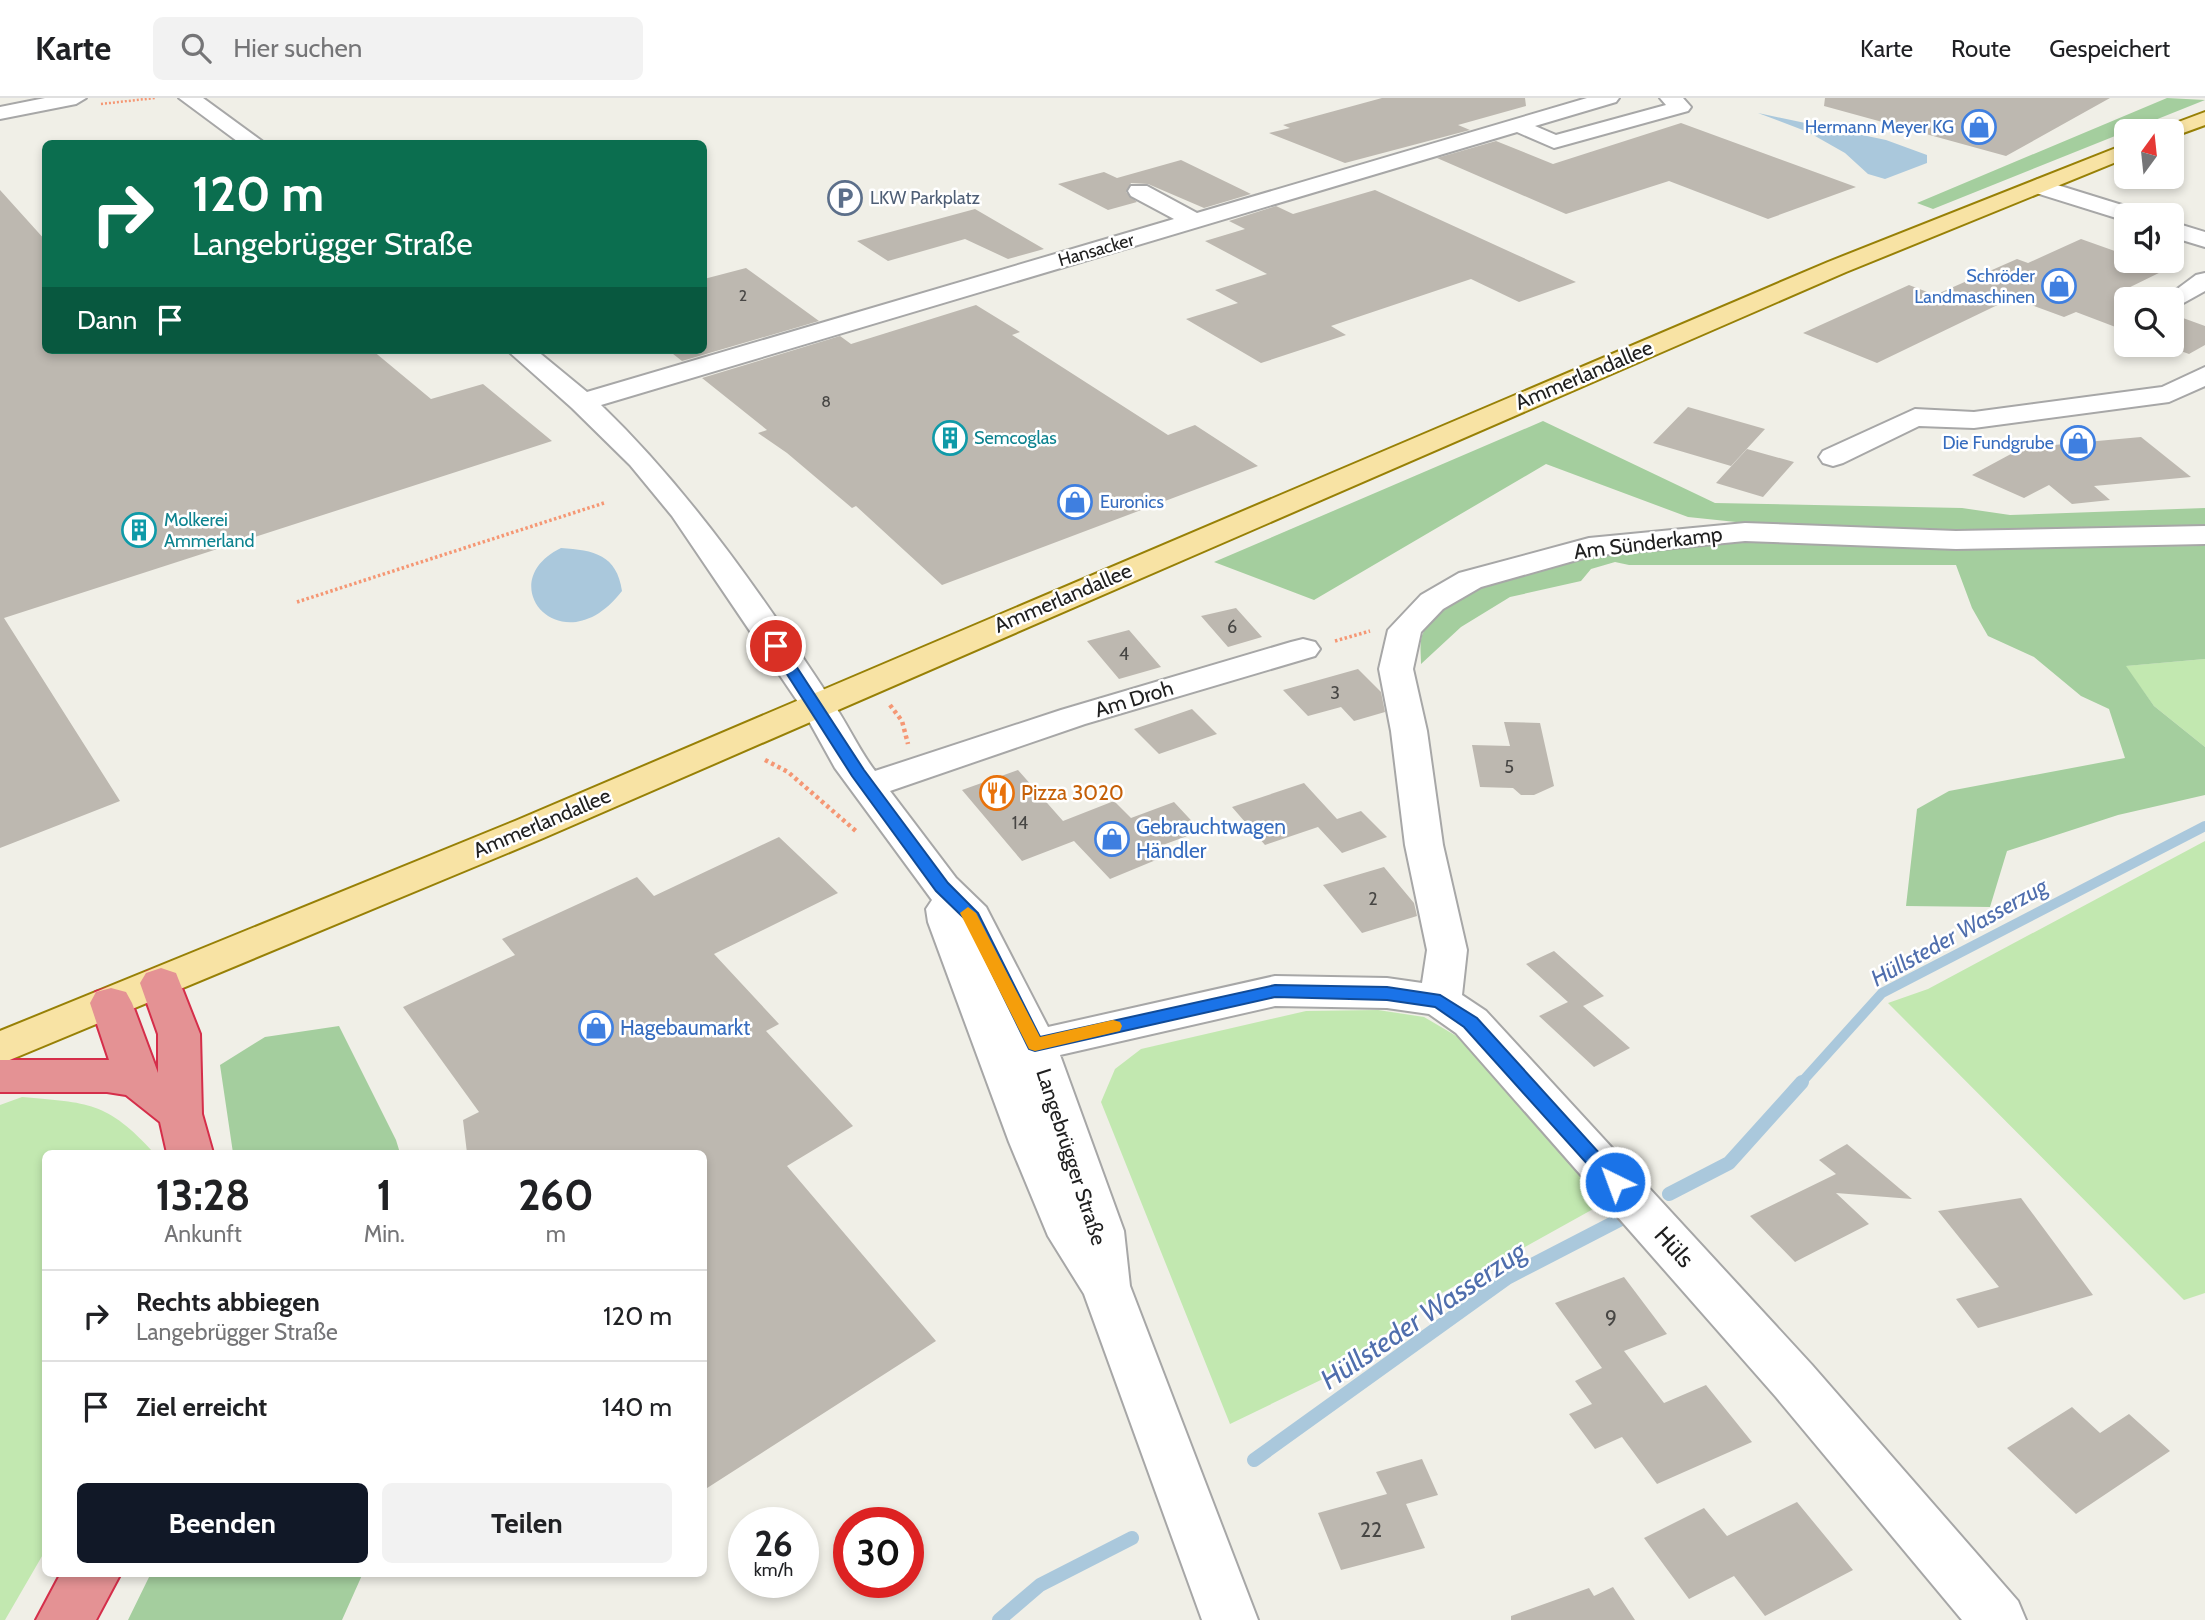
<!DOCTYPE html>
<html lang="de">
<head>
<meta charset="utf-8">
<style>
	:root { --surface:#fff; --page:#f2f2f2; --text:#202124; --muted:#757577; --line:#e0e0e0; --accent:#111827 }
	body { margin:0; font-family:Cabin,sans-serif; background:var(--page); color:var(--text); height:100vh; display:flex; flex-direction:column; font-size:26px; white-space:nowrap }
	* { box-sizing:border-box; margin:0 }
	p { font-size:23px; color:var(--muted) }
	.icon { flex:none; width:38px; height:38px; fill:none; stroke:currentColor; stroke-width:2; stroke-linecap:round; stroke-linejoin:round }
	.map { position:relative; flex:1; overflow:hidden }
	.panel { position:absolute; left:42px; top:1052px; width:665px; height:427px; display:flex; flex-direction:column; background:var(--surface); border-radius:10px; box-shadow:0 4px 10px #0003 }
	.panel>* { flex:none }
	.guide { position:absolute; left:42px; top:42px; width:665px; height:214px; border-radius:10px; box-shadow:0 4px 10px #0003; background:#0b6e4f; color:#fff; overflow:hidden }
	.needle { width:46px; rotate:15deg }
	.tools { position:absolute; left:2114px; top:21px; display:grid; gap:14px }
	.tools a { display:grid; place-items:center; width:70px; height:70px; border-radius:10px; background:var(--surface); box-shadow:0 4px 10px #0003; font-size:35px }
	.speed { position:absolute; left:728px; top:1409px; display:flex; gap:14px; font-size:35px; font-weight:700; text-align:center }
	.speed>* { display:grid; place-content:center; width:91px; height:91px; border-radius:50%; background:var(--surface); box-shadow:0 4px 10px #0003; line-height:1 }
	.speed small { font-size:18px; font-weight:400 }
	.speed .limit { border:10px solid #d22; background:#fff; color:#111 }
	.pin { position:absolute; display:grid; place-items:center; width:60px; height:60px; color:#fff; margin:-30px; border:4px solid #fff; border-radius:50%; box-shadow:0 2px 7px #0007 }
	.me { position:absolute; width:77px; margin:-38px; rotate:318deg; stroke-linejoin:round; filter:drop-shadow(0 0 5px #0008) }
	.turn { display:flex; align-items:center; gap:24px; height:147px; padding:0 35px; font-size:32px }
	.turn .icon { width:91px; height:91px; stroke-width:2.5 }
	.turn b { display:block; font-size:49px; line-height:60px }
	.then { display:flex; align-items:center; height:66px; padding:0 35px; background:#0003; gap:14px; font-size:26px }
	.eta { display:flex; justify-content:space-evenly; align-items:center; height:119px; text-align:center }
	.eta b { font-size:42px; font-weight:700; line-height:49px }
	.button { display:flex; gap:14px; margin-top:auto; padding:14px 35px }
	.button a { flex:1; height:80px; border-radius:10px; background:var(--accent); color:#fff; font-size:28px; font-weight:700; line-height:80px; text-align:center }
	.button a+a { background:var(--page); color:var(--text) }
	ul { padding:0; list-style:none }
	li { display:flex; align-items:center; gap:21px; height:91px; padding:0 35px; border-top:2px solid var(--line) }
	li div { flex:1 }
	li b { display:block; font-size:26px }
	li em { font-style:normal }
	header { display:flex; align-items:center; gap:42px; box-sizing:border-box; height:98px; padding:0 35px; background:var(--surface); border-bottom:2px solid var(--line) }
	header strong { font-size:33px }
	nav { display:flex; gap:38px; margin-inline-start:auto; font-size:24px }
	.search { width:490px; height:63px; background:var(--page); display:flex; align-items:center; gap:18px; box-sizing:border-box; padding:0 24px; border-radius:10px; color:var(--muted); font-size:26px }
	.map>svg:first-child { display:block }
	.grass { fill:#c2e8b0 }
	.forest { fill:#a4ce9e }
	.water { fill:#aac8dc }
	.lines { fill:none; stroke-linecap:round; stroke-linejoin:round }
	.stream-far1 { stroke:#aac8dc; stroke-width:10 }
	.stream { stroke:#aac8dc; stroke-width:14 }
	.building { fill:#bdb8b0 }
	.minor-casing { stroke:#a7a7a7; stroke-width:4 }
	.major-casing { stroke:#978006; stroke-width:4 }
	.highway-casing { stroke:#d52e4a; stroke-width:4 }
	.path-far2 { stroke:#f59774; stroke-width:2.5; stroke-dasharray:2 2; stroke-linecap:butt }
	.path-far1 { stroke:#f59774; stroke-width:3.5; stroke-dasharray:2.5 2.5; stroke-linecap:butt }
	.path { stroke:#f59774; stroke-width:4.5; stroke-dasharray:3.5 3.5; stroke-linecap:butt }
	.minor { fill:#fff; fill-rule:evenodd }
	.major { fill:#f8e3a4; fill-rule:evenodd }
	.highway { fill:#e49294; fill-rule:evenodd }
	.route { fill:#1a73e8; stroke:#114b97; stroke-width:2 }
	.slow { fill:#f59e0b }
	.labels { text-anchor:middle; stroke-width:5; stroke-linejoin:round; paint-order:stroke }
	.far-number-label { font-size:16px; fill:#474644 }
	.far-shop-label { font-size:18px; fill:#366cbe; stroke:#fff; text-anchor:end }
	.far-service-label { font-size:18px; fill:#4e5e75; stroke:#fff; text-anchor:start }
	.far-street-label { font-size:18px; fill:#202020; stroke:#fff }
	.far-culture-label { font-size:18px; fill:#0d838f; stroke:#fff; text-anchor:start }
	.number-label { font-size:18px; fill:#474644 }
	.street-label { font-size:21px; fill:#202020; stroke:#fff }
	.food-label { font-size:21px; fill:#c56008; stroke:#fff; text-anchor:start }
	.shop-label { font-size:21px; fill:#366cbe; stroke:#fff; text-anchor:start }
	.near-number-label { font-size:21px; fill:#474644 }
	.water-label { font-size:23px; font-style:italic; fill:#4f6ead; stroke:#fff }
	.near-street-label { font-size:24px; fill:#202020; stroke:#fff }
	.near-water-label { font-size:28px; font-style:italic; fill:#4f6ead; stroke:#fff }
</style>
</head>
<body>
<header>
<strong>Karte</strong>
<div class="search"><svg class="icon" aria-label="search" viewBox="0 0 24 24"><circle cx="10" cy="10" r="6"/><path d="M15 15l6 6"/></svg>Hier suchen</div>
<nav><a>Karte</a><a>Route</a><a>Gespeichert</a></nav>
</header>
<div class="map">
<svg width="2205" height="1522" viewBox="0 0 2205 1522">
	<rect width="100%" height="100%" fill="#f0efe7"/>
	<!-- grass -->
	<path class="grass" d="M2205,561V649L2154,608L2125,568Z
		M2205,743V1195L2184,1202L1888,905L1928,891Z
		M1378,912L1424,919L1470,946L1613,1100L1442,1195L1327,1279L1230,1326L1101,1004L1115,971L1141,951L1306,913Z
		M22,999C88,1005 107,1003 154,1055H46L45,1453L5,1522H0V1007Z"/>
	<!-- forest -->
	<path class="forest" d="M2167,0L2205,2L1933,111L1917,105Z
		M1543,323L1715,405L1962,410L2010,417L2205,410V430L1962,434L1736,424L1688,419L1546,366L1314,502L1214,464Z
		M1737,444L1940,449L2205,448V561L2126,568L2154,608L2205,649V697L2118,717L2007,753L1990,809L1906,808L1917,711L1949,693L2125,660L2109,611L2081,598L2034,559L1988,538L1972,510L1956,467H1629L1615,464L1591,471L1581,483L1510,499L1461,529L1421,566C1421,557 1419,543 1423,535C1442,494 1536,469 1578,460C1629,449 1685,448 1737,444Z
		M339,928L396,1042L400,1055H233L220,967L265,939Z
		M151,1475H363L342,1522H128Z"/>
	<!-- water -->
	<path class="water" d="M1758,15L1886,42L1927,57V65L1885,81L1868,76L1845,55L1808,34Z
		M561,450C594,452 617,457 622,493C563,570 489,485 561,450Z"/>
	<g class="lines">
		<!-- stream-far1 -->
		<path class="stream-far1" d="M1800,986L1882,895L2205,728"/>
		<!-- stream -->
		<path class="stream" d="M1669,1096L1729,1065L1802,984
			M1254,1362L1507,1180L1623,1120
			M999,1522L1040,1487L1132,1440"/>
	</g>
	<!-- building -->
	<path class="building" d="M1382,0H1525L1526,8L1458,27L1470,32L1345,65L1269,35L1290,30L1283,27Z
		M1825,0H2110L2006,58L1824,8Z
		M1681,25L1856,89L1768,121L1669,83L1566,116L1437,60L1496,43L1553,66Z
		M1181,62L1251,96L1204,110L1148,86L1131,85L1126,94L1137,104L1108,112L1058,86L1104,74L1117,80Z
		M0,92L46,143V252H372L431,301L483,286L552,343L4,520L120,703L0,750Z
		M1375,92L1576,184L1519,204L1471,181L1331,228L1346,237L1261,265L1186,221L1238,205L1215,192L1267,176L1205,143L1245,131L1229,123L1276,108L1293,116Z
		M975,111L1044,151L1008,161L965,141L888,163L857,143Z
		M2081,141L2126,157V163H2144L2167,171L2116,196L2132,201H2126V233L2076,214L2064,219L2012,200L1877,265L1803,235L1909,187L1935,197L2017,161L2028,165Z
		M746,170L819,223L682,263L668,252H704V181Z
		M976,207L1020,234L1012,237L1168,337L1195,327L1258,368L942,487L856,408L852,410L787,355L758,335L767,332L702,280L840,238L851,246Z
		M2172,216L2205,228V247L2189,256L2164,247H2172Z
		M1688,309L1765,331L1731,368L1653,345Z
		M2141,339L2191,379L2094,388L2110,402L2072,406L2049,387L2024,400L1972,377L2022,350Z
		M1747,351L1794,364L1763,399L1716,385Z
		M1236,510L1262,539L1228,549L1201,518Z
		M1129,532L1161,569L1119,581L1087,543Z
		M1358,571L1381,594L1385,614L1354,623L1341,609L1308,618L1283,592Z
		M1192,611L1217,636L1159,656L1134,631Z
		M1504,624L1540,625L1554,688L1534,697H1521L1513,690L1480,689L1472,647L1510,648Z
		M1018,672L1063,723L1114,703L1131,720L1174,704L1201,733L1160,748L1168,757L1110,781L1074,743L1022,763L962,692Z
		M1304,685L1337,721L1361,713L1387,739L1342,755L1318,729L1265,747L1232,709Z
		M779,739L838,795L714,856L779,926L766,933L853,1028L787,1068L936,1243L704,1392V1055H467L463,1022L479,1014L403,909L515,857L502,841L637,779L654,798Z
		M1384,769L1414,805L1417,818L1362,835L1323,787Z
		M1554,853L1604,898L1583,908L1630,950L1594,969L1539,918L1568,904L1526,866Z
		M1847,1046L1912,1101L1836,1095L1869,1126L1795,1164L1750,1118L1836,1076L1819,1062Z
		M2021,1100L2093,1197L1978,1230L1956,1201L1999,1189L1938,1113Z
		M1624,1179L1667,1236L1624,1253L1664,1305L1706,1287L1752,1344L1657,1386L1622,1339L1595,1351L1569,1316L1592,1306L1575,1283L1602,1270L1555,1205Z
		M2072,1309L2100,1335L2129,1316L2170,1353L2076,1416L2007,1350Z
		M1422,1361L1438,1397L1406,1406L1425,1450L1341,1472L1318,1415L1387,1396L1376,1374Z
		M1797,1404L1853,1472L1765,1518L1734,1478L1689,1501L1644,1440L1704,1410L1727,1438Z
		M1613,1489L1635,1522H1511V1518L1589,1490L1594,1498Z"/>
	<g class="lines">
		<!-- minor casing -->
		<g class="minor-casing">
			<path id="minor" d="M45,0H86L76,6L0,21V9Z
				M179,0H203L266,46H241Z
				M1587,0H1619L1616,4L1535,28L1556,37L1666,7L1660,0H1683L1691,9L1688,13L1554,50L1517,34L601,307C692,395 764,500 833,605C848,627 859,652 875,673L1061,612L1291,544L1303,541L1315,544L1320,551L1315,558L1085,626L890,693L956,780L986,809L1048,929L1275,878L1387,880L1422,885L1427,852L1405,747L1391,633L1379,571L1388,532L1421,497L1459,475L1589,440L1745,425L1956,433L2205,428V446L1956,451L1745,443L1591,458L1481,489L1443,511L1421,534L1413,571L1427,633L1443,747L1467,852L1462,897L1486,913L1812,1267L2018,1503L2026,1522H1962L1776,1299L1456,935L1429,916L1387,910L1275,908L1060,957L1124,1133L1130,1188L1258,1522H1202L1084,1196L1048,1138L1009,1044L928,824L926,811L932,802L835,670L800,607L672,418L630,367L572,310L507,252H536L587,294L1174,121L1131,98L1128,93L1131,88H1147L1197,115Z
				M2038,81L2138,112L2142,117H2126V123L2030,93L2027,88Z
				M2172,124L2205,134V149L2172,139Z
				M2205,175V193L2178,208L2165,200L2196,177Z
				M2205,269V288L2169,304L1974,330L1919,328L1843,365L1833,368L1823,365L1819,359L1823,353L1915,311L1974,314L2162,289Z"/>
		</g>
		<!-- major casing -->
		<g class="major-casing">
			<path id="major" d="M2205,14V27L2172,39V33H2161L2165,29Z
				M2126,46V60L1846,174L541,741L0,966V933L515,723L1828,164Z"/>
		</g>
		<!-- highway casing -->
		<g class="highway-casing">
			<path id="highway" d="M161,870L176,875L200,936L202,1016L213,1055H167L160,1024L126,997L107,994H0V962H109L90,905L96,894L111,890L126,894L132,905L158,975V936L140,885L146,875Z
				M61,1475H121L96,1522H36Z"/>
		</g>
		<!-- path-far2 -->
		<path class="path-far2" d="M101,6L155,0"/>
		<!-- path-far1 -->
		<path class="path-far1" d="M297,504L604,405
			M1335,543L1370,533"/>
		<!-- path -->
		<path class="path" d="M890,607L902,623L908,646
			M765,662L788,674L857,734"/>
		<!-- minor -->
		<use href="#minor" class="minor"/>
		<!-- major -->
		<use href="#major" class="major"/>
		<!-- highway -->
		<use href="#highway" class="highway"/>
	</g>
	<!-- route -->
	<path class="route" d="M771,545H781L864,672L948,785L978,815L1040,939L1275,887L1387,889L1440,897L1477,920L1621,1079L1624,1084L1621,1089H1608L1464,929L1435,909L1387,902L1275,899L1035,953L1029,951L966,822L936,793L852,678L769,548Z"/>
	<!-- slow -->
	<path class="slow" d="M968,809L976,815L1040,939L1113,922L1120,924L1122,928L1120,933L1035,953L1029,951L960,815Z"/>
	<!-- icons -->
	<defs>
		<g id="shop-ring" transform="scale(1.75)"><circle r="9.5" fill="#fff" stroke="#3f7fe0" stroke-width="1.5"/><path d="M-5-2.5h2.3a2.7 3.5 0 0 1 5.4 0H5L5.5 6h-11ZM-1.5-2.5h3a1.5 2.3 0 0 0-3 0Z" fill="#3f7fe0"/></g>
		<g id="parking-ring" transform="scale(1.75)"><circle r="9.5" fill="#fff" stroke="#5c6f8a" stroke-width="1.5"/><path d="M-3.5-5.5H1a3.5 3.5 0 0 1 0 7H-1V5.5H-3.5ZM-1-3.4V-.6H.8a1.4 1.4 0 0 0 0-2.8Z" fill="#5c6f8a"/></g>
		<g id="building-ring" transform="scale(1.75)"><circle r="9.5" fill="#fff" stroke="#0f9aa8" stroke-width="1.5"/><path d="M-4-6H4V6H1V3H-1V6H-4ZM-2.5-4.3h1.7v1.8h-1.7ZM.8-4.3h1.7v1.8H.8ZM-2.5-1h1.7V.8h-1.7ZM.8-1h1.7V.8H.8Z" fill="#0f9aa8"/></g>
		<g id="restaurant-ring" transform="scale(1.75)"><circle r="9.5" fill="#fff" stroke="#e8710a" stroke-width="1.5"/><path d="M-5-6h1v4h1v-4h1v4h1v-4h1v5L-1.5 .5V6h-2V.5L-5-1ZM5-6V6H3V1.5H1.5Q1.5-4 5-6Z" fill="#e8710a"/></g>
	</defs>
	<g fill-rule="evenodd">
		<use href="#shop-ring" x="1979" y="29"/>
		<use href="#parking-ring" x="845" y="100"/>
		<use href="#shop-ring" x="2059" y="188"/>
		<use href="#building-ring" x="950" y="340"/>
		<use href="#shop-ring" x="2078" y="345"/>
		<use href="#shop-ring" x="1075" y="404"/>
		<use href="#building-ring" x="139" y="432"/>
		<use href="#restaurant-ring" x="997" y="695"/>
		<use href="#shop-ring" x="1112" y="741"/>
		<use href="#shop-ring" x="596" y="930"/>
	</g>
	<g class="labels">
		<!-- far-number labels -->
		<g class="far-number-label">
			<text x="743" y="203">2</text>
			<text x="826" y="309">8</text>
		</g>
		<!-- far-shop labels -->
		<g class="far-shop-label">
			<text x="1954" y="35">Hermann Meyer KG</text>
			<text x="2035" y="184">Schröder<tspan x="2035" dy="21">Landmaschinen</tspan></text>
			<text x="2054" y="351">Die Fundgrube</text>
			<text x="1100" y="410" text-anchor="start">Euronics</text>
		</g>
		<!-- far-service labels -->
		<g class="far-service-label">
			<text x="870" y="106">LKW Parkplatz</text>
		</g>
		<!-- far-street labels -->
		<g class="far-street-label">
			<text transform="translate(1096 152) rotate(-16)" y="6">Hansacker</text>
		</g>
		<!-- far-culture labels -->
		<g class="far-culture-label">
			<text x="974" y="346">Semcoglas</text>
			<text x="164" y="428">Molkerei<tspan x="164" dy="21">Ammerland</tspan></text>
		</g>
		<!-- number labels -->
		<g class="number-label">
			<text x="1232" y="535">6</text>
			<text x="1124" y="562">4</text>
			<text x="1335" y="601">3</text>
			<text x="1509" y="675">5</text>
			<text x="1020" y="731">14</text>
			<text x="1373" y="807">2</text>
		</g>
		<!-- street labels -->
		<g class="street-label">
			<text transform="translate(1584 277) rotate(-23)" y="7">Ammerlandallee</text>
			<text transform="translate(1648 445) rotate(-7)" y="7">Am Sünderkamp</text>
			<text transform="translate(1063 500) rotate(-23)" y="7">Ammerlandallee</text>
			<text transform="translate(1134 601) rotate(-17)" y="7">Am Droh</text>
			<text transform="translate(542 725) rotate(-23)" y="7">Ammerlandallee</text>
			<text transform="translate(1071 1059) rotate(72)" y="7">Langebrügger Straße</text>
		</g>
		<!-- food labels -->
		<g class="food-label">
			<text x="1021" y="702">Pizza 3020</text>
		</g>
		<!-- shop labels -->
		<g class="shop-label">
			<text x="1136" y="736">Gebrauchtwagen<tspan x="1136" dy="24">Händler</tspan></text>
			<text x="620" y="937">Hagebaumarkt</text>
		</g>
		<!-- near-number labels -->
		<g class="near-number-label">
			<text x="1611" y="1227">9</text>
			<text x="1371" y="1439">22</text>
		</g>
		<!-- water labels -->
		<g class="water-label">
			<text transform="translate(1959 834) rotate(-29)" y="8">Hüllsteder Wasserzug</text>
		</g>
		<!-- near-street labels -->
		<g class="near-street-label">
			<text transform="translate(1674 1149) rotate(48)" y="8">Hüls</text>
		</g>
		<!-- near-water labels -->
		<g class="near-water-label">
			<text transform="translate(1423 1217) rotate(-34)" y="10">Hüllsteder Wasserzug</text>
		</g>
	</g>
</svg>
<div class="tools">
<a><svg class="needle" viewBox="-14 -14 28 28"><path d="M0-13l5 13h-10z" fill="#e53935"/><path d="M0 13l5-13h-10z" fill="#757577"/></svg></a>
<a><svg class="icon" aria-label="sound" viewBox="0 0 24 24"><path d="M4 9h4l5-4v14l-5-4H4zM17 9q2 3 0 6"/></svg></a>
<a><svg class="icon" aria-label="search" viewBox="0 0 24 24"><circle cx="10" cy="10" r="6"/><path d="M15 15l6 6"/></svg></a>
</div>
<div class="speed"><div>26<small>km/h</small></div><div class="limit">30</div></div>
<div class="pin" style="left:776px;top:548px;background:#d93025"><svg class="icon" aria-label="arrive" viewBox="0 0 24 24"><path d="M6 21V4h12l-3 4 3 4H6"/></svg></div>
<svg class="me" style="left:1615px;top:1084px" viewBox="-20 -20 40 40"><circle r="17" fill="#1a73e8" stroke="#fff" stroke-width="3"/><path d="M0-11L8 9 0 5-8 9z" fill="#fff"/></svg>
<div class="guide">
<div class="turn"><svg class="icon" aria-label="right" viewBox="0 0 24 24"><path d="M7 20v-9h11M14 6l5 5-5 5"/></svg><div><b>120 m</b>Langebrügger Straße</div></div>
<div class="then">Dann<svg class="icon" aria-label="arrive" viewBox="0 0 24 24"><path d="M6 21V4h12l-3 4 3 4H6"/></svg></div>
</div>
<section class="panel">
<div class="eta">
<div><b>13:28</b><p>Ankunft</p></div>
<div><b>1</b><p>Min.</p></div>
<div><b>260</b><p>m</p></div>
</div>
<ul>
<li><svg class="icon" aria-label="right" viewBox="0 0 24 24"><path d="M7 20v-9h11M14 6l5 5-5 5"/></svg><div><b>Rechts abbiegen</b><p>Langebrügger Straße</p></div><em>120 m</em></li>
<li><svg class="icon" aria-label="arrive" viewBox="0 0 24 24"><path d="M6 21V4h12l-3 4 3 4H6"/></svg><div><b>Ziel erreicht</b></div><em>140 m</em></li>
</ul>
<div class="button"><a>Beenden</a><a>Teilen</a></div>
</section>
</div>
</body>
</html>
